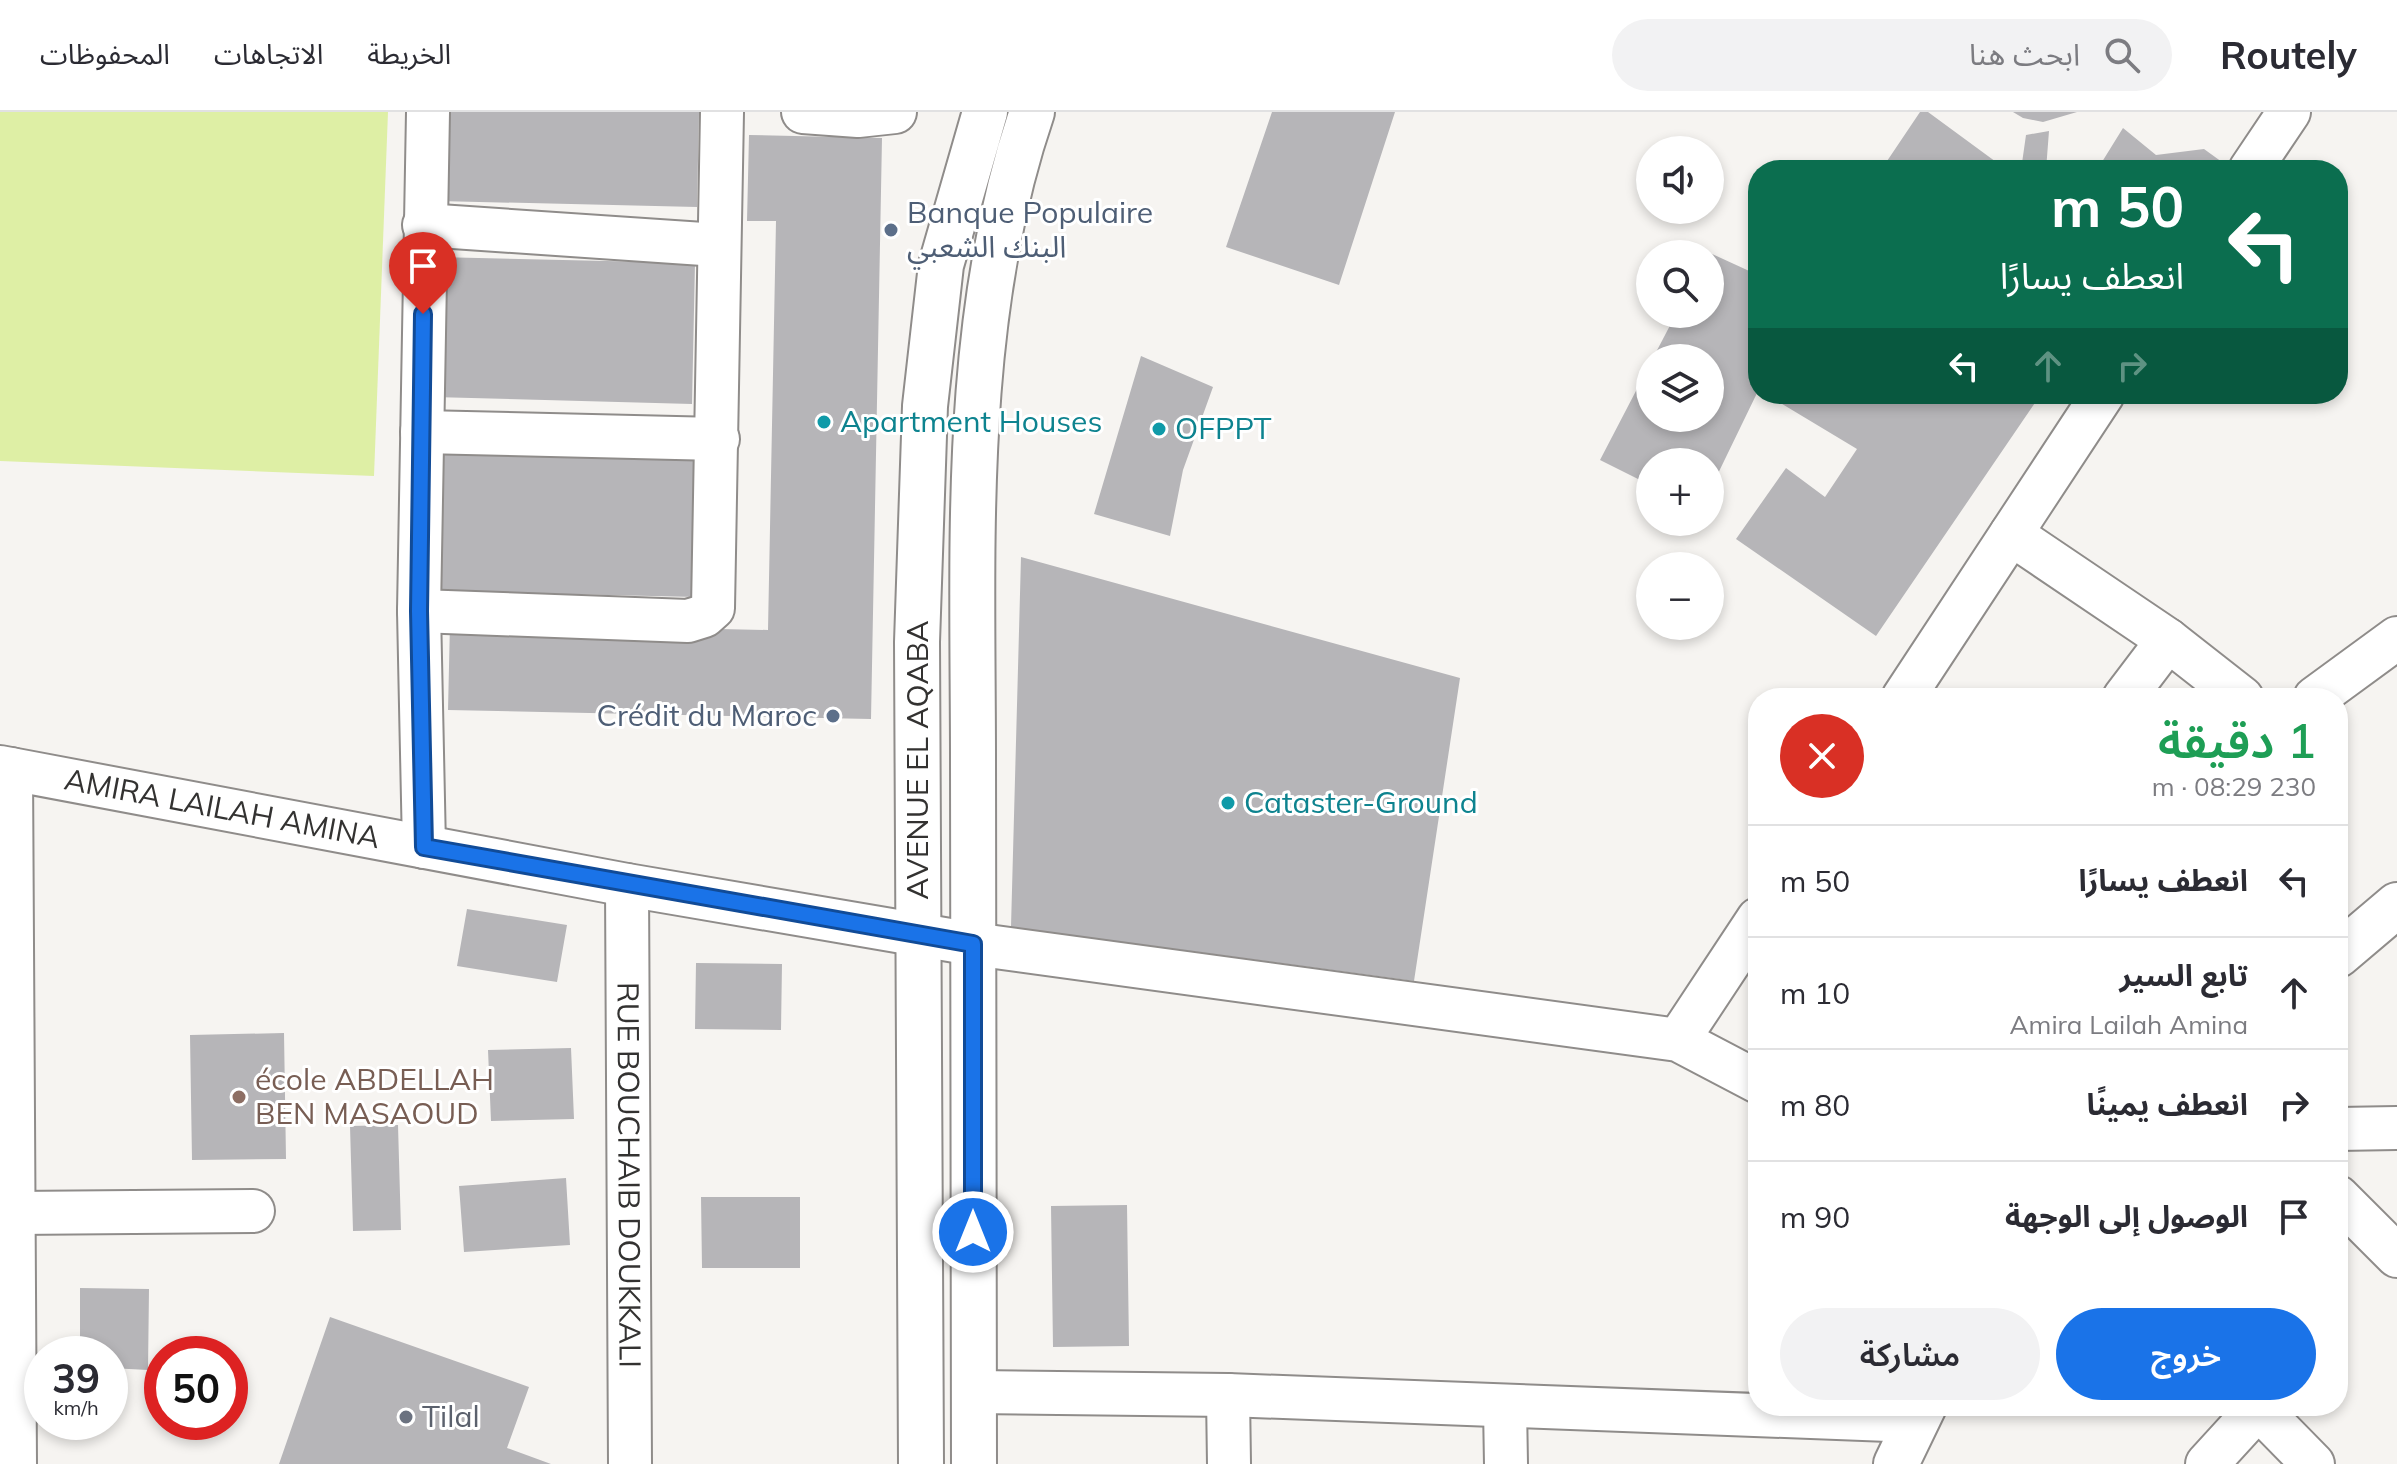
<!DOCTYPE html>
<html lang="ar">
<head>
<meta charset="utf-8">
<style>
	:root { --surface:#fff; --page:#f2f2f3; --text:#2b2b33; --muted:#7c7c81; --line:#e1e1e2; --accent:#1a73e8 }
	body { margin:0; font-family:Mulish,"Noto Sans Arabic",sans-serif; background:var(--page); color:var(--text); direction:rtl; height:100vh; display:flex; flex-direction:column; font-size:30px; white-space:nowrap }
	* { box-sizing:border-box; margin:0 }
	p { font-size:26px; color:var(--muted) }
	.icon { flex:none; width:44px; height:44px; fill:none; stroke:currentColor; stroke-width:2; stroke-linecap:round; stroke-linejoin:round }
	.map { position:relative; flex:1; overflow:hidden; direction:ltr }
	.details { position:absolute; left:1748px; top:576px; width:600px; height:728px; display:flex; flex-direction:column; background:var(--surface); border-radius:32px; box-shadow:0 4px 12px #0003; direction:rtl }
	.details>* { flex:none }
	.banner { position:absolute; left:1748px; top:48px; width:600px; height:244px; border-radius:32px; box-shadow:0 4px 12px #0003; direction:rtl; background:#0b6e4f; color:#fff; overflow:hidden }
	.buttons { position:absolute; left:1636px; top:24px; display:grid; gap:16px }
	.buttons a { display:grid; place-items:center; width:88px; height:88px; border-radius:50%; background:var(--surface); box-shadow:0 4px 12px #0003; font-size:40px }
	.speed { position:absolute; left:24px; top:1224px; display:flex; gap:16px; font-size:40px; font-weight:700; text-align:center }
	.speed>* { display:grid; place-content:center; width:104px; height:104px; border-radius:50%; background:var(--surface); box-shadow:0 4px 12px #0003; line-height:1 }
	.speed small { font-size:20px; font-weight:400 }
	.speed .limit { border:12px solid #d22; background:#fff; color:#111 }
	.pin { position:absolute; display:grid; place-items:center; width:68px; height:68px; color:#fff; margin:-82px -34px; border-radius:50% 50% 50% 0; rotate:-45deg; box-shadow:0 0 8px #0007 }
	.pin .icon { rotate:45deg }
	.me { position:absolute; width:88px; margin:-44px; rotate:0deg; stroke-linejoin:round; filter:drop-shadow(0 0 6px #0008) }
	.turn { display:flex; align-items:center; gap:28px; height:168px; padding:0 32px; font-size:36px }
	.turn .icon { width:104px; height:104px; stroke-width:2.5 }
	.turn b { display:block; font-size:56px; line-height:68px }
	.lanes { display:flex; align-items:center; height:76px; padding:0 32px; background:#0003; justify-content:center; gap:40px; direction:ltr }
	.lanes .off { opacity:.35 }
	.round { display:grid; place-items:center; flex:none; width:84px; height:84px; border-radius:42px; background:var(--page) }
	.overview { display:flex; align-items:center; justify-content:space-between; height:136px; padding:0 32px }
	h1 { font-size:48px; font-weight:600; line-height:60px; color:#1e9e55 }
	.primary-button { display:flex; gap:16px; margin-top:auto; padding:16px 32px }
	.primary-button a { flex:1; height:92px; border-radius:48px; background:var(--accent); color:#fff; font-size:32px; font-weight:600; line-height:92px; text-align:center }
	.primary-button a+a { background:var(--page); color:var(--text) }
	ul { padding:0; list-style:none }
	li { display:flex; align-items:center; gap:24px; height:112px; padding:0 32px; border-top:2px solid var(--line) }
	li div { flex:1 }
	li b { display:block; font-size:30px }
	li em { font-style:normal }
	header { display:flex; align-items:center; gap:48px; box-sizing:border-box; height:112px; padding:0 40px; background:var(--surface); border-bottom:2px solid var(--line) }
	header strong { font-size:38px }
	nav { display:flex; gap:44px; margin-inline-start:auto; font-size:28px }
	.search { width:560px; height:72px; background:var(--page); display:flex; align-items:center; gap:20px; box-sizing:border-box; padding:0 28px; border-radius:44px; color:var(--muted); font-size:30px }
	.map>svg:first-child { display:block }
	.green { fill:#deefa5 }
	.building { fill:#b6b5b8 }
	.lines { fill:none; stroke-linecap:round; stroke-linejoin:round }
	.minor-casing { stroke:#8f8c8a; stroke-width:46 }
	.tertiary-casing { stroke:#8f8c8a; stroke-width:48 }
	.secondary-casing { stroke:#8f8c8a; stroke-width:48 }
	.minor { stroke:#fff; stroke-width:42 }
	.tertiary { stroke:#fff; stroke-width:44 }
	.secondary { stroke:#fff; stroke-width:44 }
	.route-casing { stroke:#114b97; stroke-width:20 }
	.route { stroke:#1a73e8; stroke-width:14 }
	.service-dot { fill:#5c6f8a; stroke:#fff; stroke-width:3 }
	.culture-dot { fill:#0f9aa8; stroke:#fff; stroke-width:3 }
	.education-dot { fill:#8d6e63; stroke:#fff; stroke-width:3 }
	.worship-dot { fill:#6b7280; stroke:#fff; stroke-width:3 }
	.labels { text-anchor:middle; stroke-width:6; stroke-linejoin:round; paint-order:stroke }
	.service-label { font-size:30px; fill:#4e5e75; stroke:#fff; text-anchor:start }
	.culture-label { font-size:30px; fill:#0d838f; stroke:#fff; text-anchor:start }
	.street-label { font-size:30px; fill:#333231; stroke:#fff }
	.education-label { font-size:30px; fill:#785e54; stroke:#fff; text-anchor:start }
	.worship-label { font-size:30px; fill:#5b616d; stroke:#fff; text-anchor:start }
</style>
</head>
<body>
<header>
<strong>Routely</strong>
<div class="search"><svg class="icon" aria-label="search" viewBox="0 0 24 24"><circle cx="10" cy="10" r="6"/><path d="M15 15l6 6"/></svg>ابحث هنا</div>
<nav><a>الخريطة</a><a>الاتجاهات</a><a>المحفوظات</a></nav>
</header>
<div class="map">
<svg width="2397" height="1352" viewBox="0 0 2397 1352">
	<rect width="100%" height="100%" fill="#f6f4f1"/>
	<!-- green -->
	<path class="green" d="M0,0H388L374,364L0,349Z"/>
	<!-- building -->
	<path class="building" d="M440,0H699L697,95L438,89Z
		M1272,0H1395L1339,173L1226,135Z
		M1920,0H1928L2007,58H1881Z
		M2013,0H2077L2043,10L2023,6Z
		M2123,16L2156,43L2204,37L2233,58H2097Z
		M2049,19L2046,58H2021L2026,23Z
		M749,23L882,26L871,607L448,598L450,511L768,518L776,109H747Z
		M1710,141L1758,163V279L1710,378V350H1650V373L1600,348L1650,252V306H1710V246H1653L1676,202H1710Z
		M436,145L695,151L692,292L433,285Z
		M1141,244L1213,275L1183,358L1170,424L1094,402Z
		M1778,282H2041L1876,524L1736,427L1786,356L1825,385L1857,337L1774,287Z
		M440,339L699,345L696,485L437,479Z
		M1021,445L1460,566L1414,869L1011,815Z
		M467,797L567,813L557,870L457,854Z
		M696,851L782,852L781,918L695,917Z
		M284,921L286,1047L192,1048L190,923Z
		M571,936L574,1007L491,1009L488,938Z
		M398,1013L401,1118L353,1119L350,1014Z
		M566,1066L570,1133L464,1140L459,1074Z
		M701,1085H800V1156H702Z
		M1127,1093L1129,1234L1053,1235L1051,1094Z
		M80,1176L149,1177L148,1258L110,1256V1242H80Z
		M330,1205L529,1275L507,1336L551,1352H279Z"/>
	<g class="lines">
		<!-- minor casing -->
		<g class="minor-casing">
			<g id="minor">
				<path d="M803,0L858,4L895,0"/>
				<path d="M2250,58L2289,0"/>
				<path d="M424,113L718,133"/>
				<path d="M422,320L718,327"/>
				<path d="M2011,422L2168,528L2242,586"/>
				<path d="M419,499L688,509L704,504L713,496L722,0"/>
				<path d="M1903,586L2103,282"/>
				<path d="M2124,586L2168,528"/>
				<path d="M2315,586L2397,526"/>
				<path id="s1" d="M0,655L627,773L973,832L1678,928L1758,970"/>
				<path d="M11,657L15,1352"/>
				<path d="M424,735L419,499L428,0"/>
				<path id="s2" d="M627,773L630,1352"/>
				<path d="M1678,928L1758,807"/>
				<path d="M2338,1017L2397,1016"/>
				<path d="M2338,1085L2397,1144"/>
				<path d="M14,1101L253,1099"/>
				<path d="M974,1280L1228,1283L1915,1309"/>
				<path d="M1228,1283L1229,1352"/>
				<path d="M1505,1295L1506,1352"/>
				<path d="M2260,1298L2313,1352"/>
				<path d="M2207,1352L2260,1294"/>
			</g>
		</g>
		<!-- tertiary casing -->
		<g class="tertiary-casing">
			<path id="tertiary" d="M2338,843L2397,793
				M1896,1352L1924,1294"/>
		</g>
		<!-- secondary casing -->
		<g class="secondary-casing">
			<path id="secondary" d="M921,1352L917,530L925,294L941,153L985,0
				M974,1352C974,1118 973,883 973,649C973,434 961,207 1032,0"/>
		</g>
		<!-- minor -->
		<use href="#minor" class="minor"/>
		<!-- tertiary -->
		<use href="#tertiary" class="tertiary"/>
		<!-- secondary -->
		<use href="#secondary" class="secondary"/>
	</g>
	<g class="lines">
		<!-- route casing -->
		<g class="route-casing">
			<path id="route" d="M423,202L419,499L424,735L973,832V1120"/>
		</g>
		<!-- route -->
		<use href="#route" class="route"/>
	</g>
	<!-- markers -->
	<g class="service-dot">
		<circle cx="891" cy="118" r="8"/>
		<circle cx="833" cy="604" r="8"/>
	</g>
	<g class="culture-dot">
		<circle cx="824" cy="310" r="8"/>
		<circle cx="1159" cy="317" r="8"/>
		<circle cx="1228" cy="691" r="8"/>
	</g>
	<circle class="education-dot" cx="239" cy="985" r="8"/>
	<circle class="worship-dot" cx="406" cy="1305" r="8"/>
	<g class="labels">
		<!-- service labels -->
		<g class="service-label">
			<text x="907" y="111">Banque Populaire<tspan x="907" dy="34">البنك الشعبي</tspan></text>
			<text x="817" y="614" text-anchor="end">Crédit du Maroc</text>
		</g>
		<!-- culture labels -->
		<g class="culture-label">
			<text x="840" y="320">Apartment Houses</text>
			<text x="1175" y="327">OFPPT</text>
			<text x="1244" y="701">Cataster-Ground</text>
		</g>
		<!-- street labels -->
		<g class="street-label">
			<text transform="translate(918 648) rotate(-90)" y="10">AVENUE EL AQABA</text>
			<text dy="10" stroke="none"><textPath href="#s1" startOffset="226">AMIRA LAILAH AMINA</textPath></text>
			<text dy="10" stroke="none"><textPath href="#s2" startOffset="290">RUE BOUCHAIB DOUKKALI</textPath></text>
		</g>
		<!-- education labels -->
		<g class="education-label">
			<text x="255" y="978">école ABDELLAH<tspan x="255" dy="34">BEN MASAOUD</tspan></text>
		</g>
		<!-- worship labels -->
		<g class="worship-label">
			<text x="422" y="1315">Tilal</text>
		</g>
	</g>
</svg>
<div class="buttons">
<a><svg class="icon" aria-label="sound" viewBox="0 0 24 24"><path d="M4 9h4l5-4v14l-5-4H4zM17 9q2 3 0 6"/></svg></a>
<a><svg class="icon" aria-label="search" viewBox="0 0 24 24"><circle cx="10" cy="10" r="6"/><path d="M15 15l6 6"/></svg></a>
<a><svg class="icon" aria-label="layers" viewBox="0 0 24 24"><path d="M12 4l9 5-9 5-9-5zM3 14l9 5 9-5"/></svg></a>
<a>+</a>
<a>−</a>
</div>
<div class="speed"><div>39<small>km/h</small></div><div class="limit">50</div></div>
<div class="pin" style="left:423px;top:202px;background:#d93025"><svg class="icon" aria-label="arrive" viewBox="0 0 24 24"><path d="M6 21V4h12l-3 4 3 4H6"/></svg></div>
<svg class="me" style="left:973px;top:1120px" viewBox="-20 -20 40 40"><circle r="17" fill="#1a73e8" stroke="#fff" stroke-width="3"/><path d="M0-11L8 9 0 5-8 9z" fill="#fff"/></svg>
<div class="banner">
<div class="turn"><svg class="icon" aria-label="left" viewBox="0 0 24 24"><path d="M17 20v-9H6M10 6l-5 5 5 5"/></svg><div><b>50 m</b>انعطف يسارًا</div></div>
<div class="lanes"><svg class="icon" aria-label="left" viewBox="0 0 24 24"><path d="M17 20v-9H6M10 6l-5 5 5 5"/></svg><svg class="icon off" aria-label="ahead" viewBox="0 0 24 24"><path d="M12 20V5M6 11l6-6 6 6"/></svg><svg class="icon off" aria-label="right" viewBox="0 0 24 24"><path d="M7 20v-9h11M14 6l5 5-5 5"/></svg></div>
</div>
<section class="details">
<div class="overview"><div><h1>1 دقيقة</h1><p>230 m · 08:29</p></div><a class="round" style="background:#d93025;color:#fff"><svg class="icon" aria-label="close" viewBox="0 0 24 24"><path d="M6 6l12 12M18 6L6 18"/></svg></a></div>
<ul>
<li><svg class="icon" aria-label="left" viewBox="0 0 24 24"><path d="M17 20v-9H6M10 6l-5 5 5 5"/></svg><div><b>انعطف يسارًا</b></div><em>50 m</em></li>
<li><svg class="icon" aria-label="ahead" viewBox="0 0 24 24"><path d="M12 20V5M6 11l6-6 6 6"/></svg><div><b>تابع السير</b><p>Amira Lailah Amina</p></div><em>10 m</em></li>
<li><svg class="icon" aria-label="right" viewBox="0 0 24 24"><path d="M7 20v-9h11M14 6l5 5-5 5"/></svg><div><b>انعطف يمينًا</b></div><em>80 m</em></li>
<li><svg class="icon" aria-label="arrive" viewBox="0 0 24 24"><path d="M6 21V4h12l-3 4 3 4H6"/></svg><div><b>الوصول إلى الوجهة</b></div><em>90 m</em></li>
</ul>
<div class="primary-button"><a>خروج</a><a>مشاركة</a></div>
</section>
</div>
</body>
</html>
